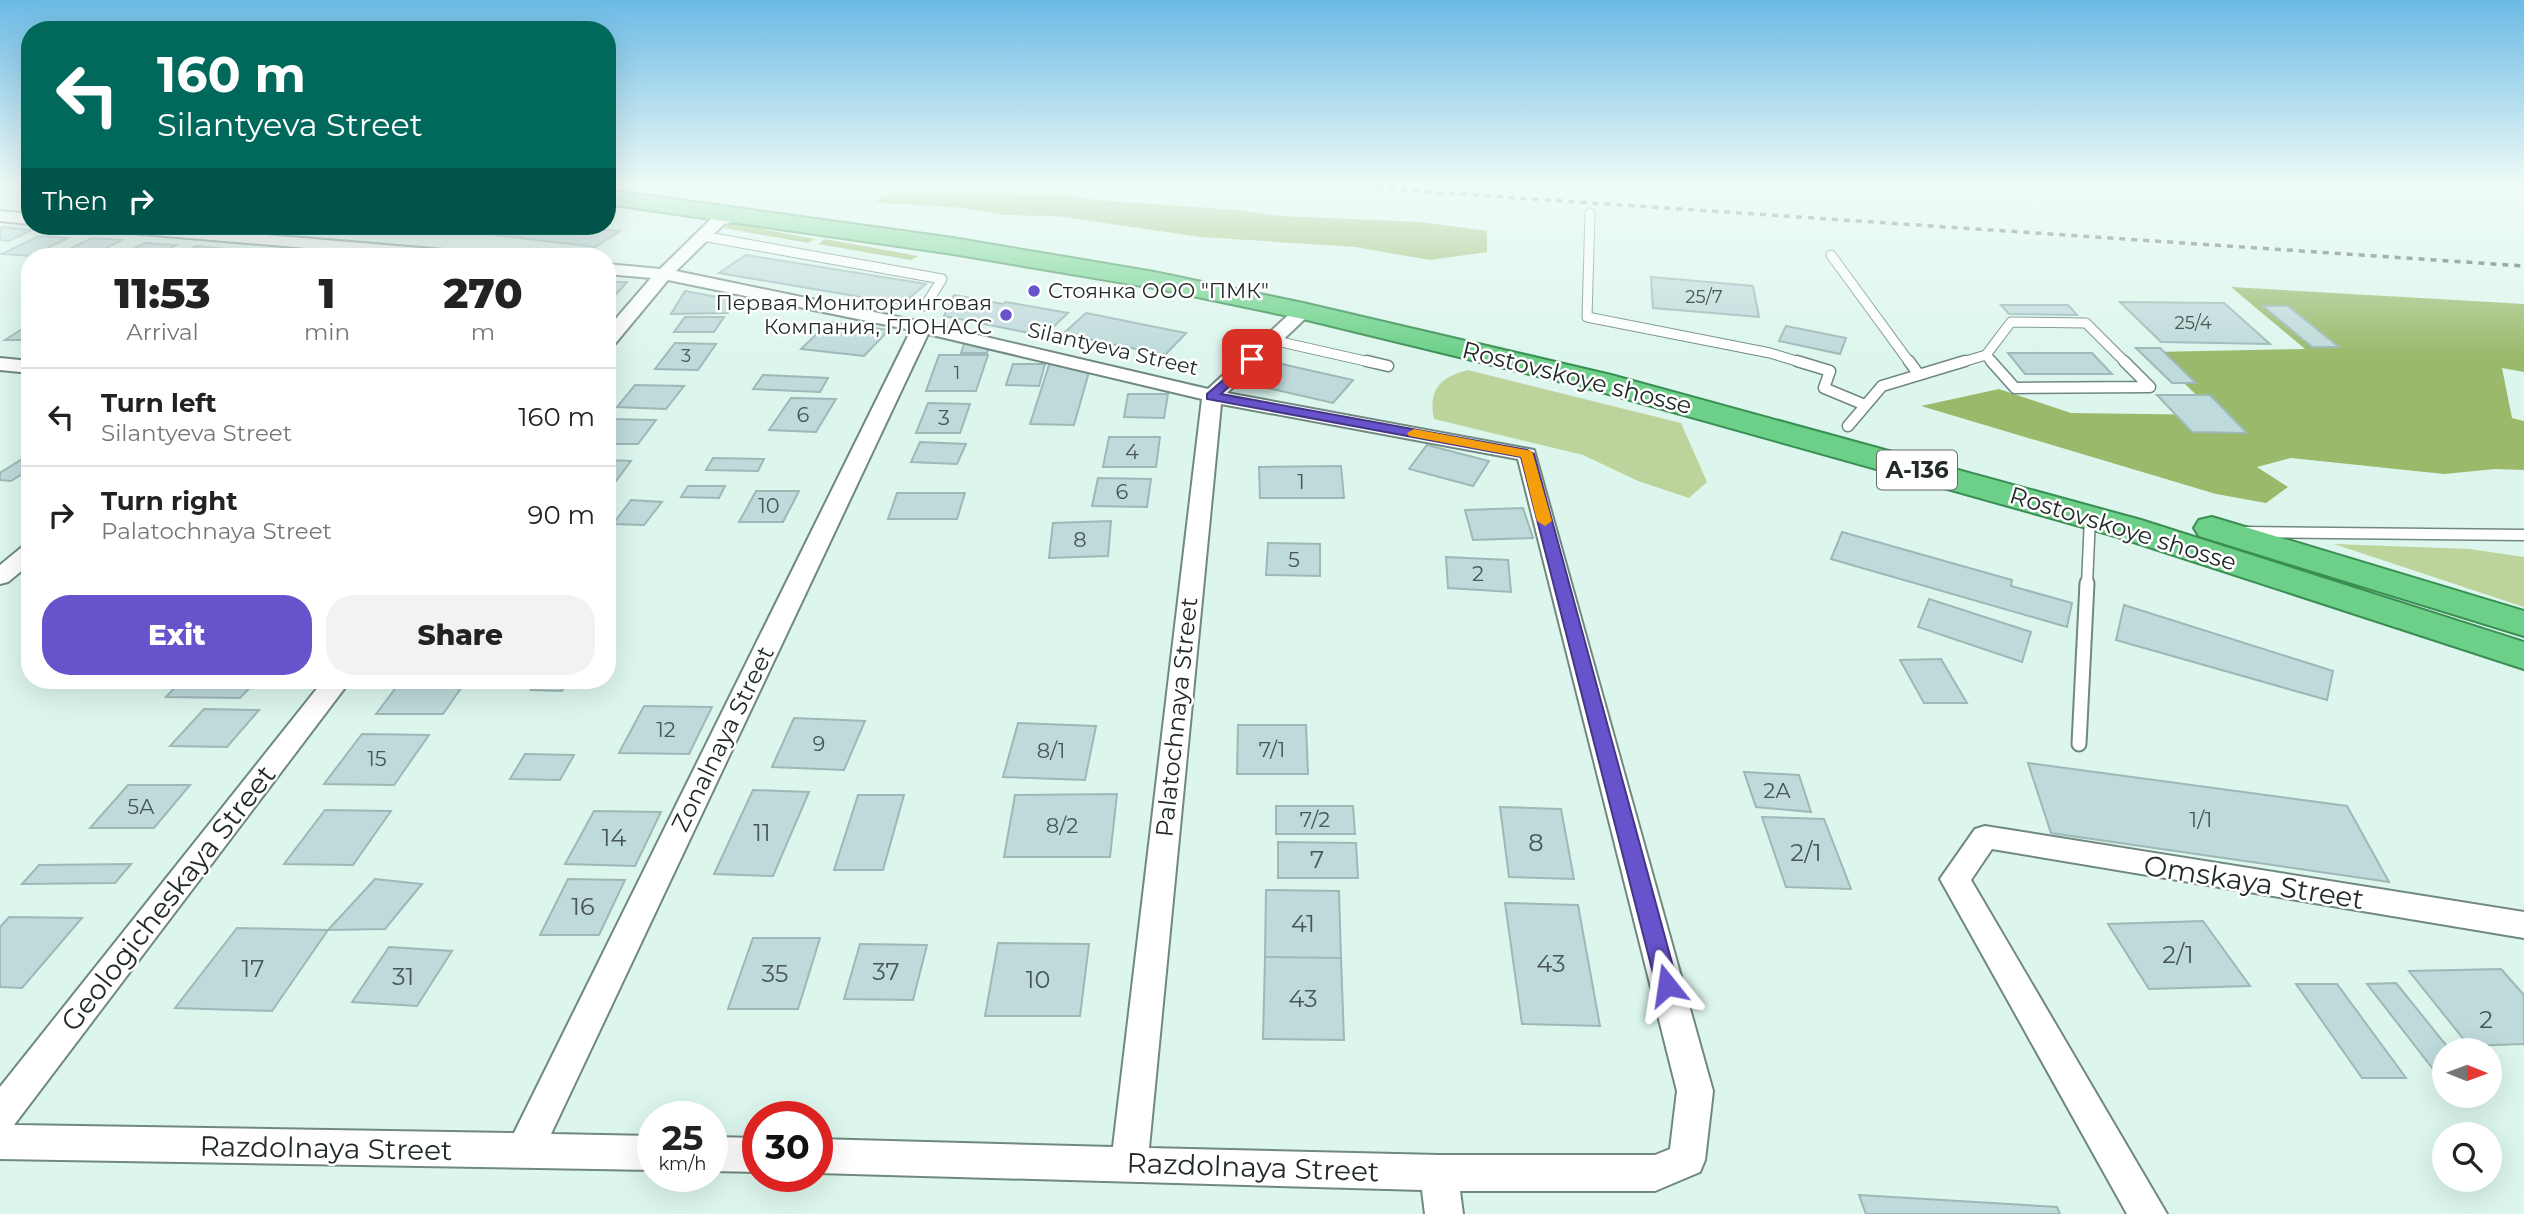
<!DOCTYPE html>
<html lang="en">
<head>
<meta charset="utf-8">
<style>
	:root { --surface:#fff; --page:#f2f2f2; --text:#222; --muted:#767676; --line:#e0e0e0; --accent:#6753cc }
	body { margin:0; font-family:Montserrat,sans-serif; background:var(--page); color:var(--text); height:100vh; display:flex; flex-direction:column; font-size:26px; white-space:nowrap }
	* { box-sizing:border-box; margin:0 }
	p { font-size:23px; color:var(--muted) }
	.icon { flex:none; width:38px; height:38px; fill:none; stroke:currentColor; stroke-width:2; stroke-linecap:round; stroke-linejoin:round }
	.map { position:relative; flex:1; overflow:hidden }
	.sheet { position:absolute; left:21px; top:248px; width:595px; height:441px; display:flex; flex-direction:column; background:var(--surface); border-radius:28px; box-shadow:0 7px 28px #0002 }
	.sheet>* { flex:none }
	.hud { position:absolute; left:21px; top:21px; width:595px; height:214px; border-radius:28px; box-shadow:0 7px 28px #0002; background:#00695c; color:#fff; overflow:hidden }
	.needle { width:46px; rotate:91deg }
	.controls { position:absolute; left:2432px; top:1038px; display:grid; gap:14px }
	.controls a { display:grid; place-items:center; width:70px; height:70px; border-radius:50%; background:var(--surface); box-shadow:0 7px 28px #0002; font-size:35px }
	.speed { position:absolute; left:637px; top:1101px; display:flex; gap:14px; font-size:35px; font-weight:700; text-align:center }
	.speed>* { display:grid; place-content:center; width:91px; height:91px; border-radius:50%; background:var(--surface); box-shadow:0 7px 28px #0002; line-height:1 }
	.speed small { font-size:18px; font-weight:400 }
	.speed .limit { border:10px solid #d22; background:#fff; color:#111 }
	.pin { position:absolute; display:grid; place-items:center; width:60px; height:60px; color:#fff; margin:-30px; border-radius:14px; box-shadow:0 4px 10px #0006 }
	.me { position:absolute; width:77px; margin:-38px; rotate:345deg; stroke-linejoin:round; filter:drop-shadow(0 0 5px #0008) }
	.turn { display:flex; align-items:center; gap:24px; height:147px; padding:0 21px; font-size:32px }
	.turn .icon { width:91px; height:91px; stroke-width:2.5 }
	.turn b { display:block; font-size:49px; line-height:60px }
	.then { display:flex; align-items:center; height:66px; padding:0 21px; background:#0003; gap:14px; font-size:26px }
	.eta { display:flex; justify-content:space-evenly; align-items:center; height:119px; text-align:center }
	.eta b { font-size:42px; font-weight:800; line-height:49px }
	.primary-button { display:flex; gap:14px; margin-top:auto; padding:14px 21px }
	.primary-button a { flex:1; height:80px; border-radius:28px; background:var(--accent); color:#fff; font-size:28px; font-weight:800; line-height:80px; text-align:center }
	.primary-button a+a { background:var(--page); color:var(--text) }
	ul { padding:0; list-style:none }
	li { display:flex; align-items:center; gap:21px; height:98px; padding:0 21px; border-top:2px solid var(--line) }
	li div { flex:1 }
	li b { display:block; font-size:26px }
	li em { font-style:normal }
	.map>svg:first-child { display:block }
	.green { fill:#bcd49c }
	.forest { fill:#9ab96a }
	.building { fill:#bedada; stroke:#9cb8b7; stroke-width:2 }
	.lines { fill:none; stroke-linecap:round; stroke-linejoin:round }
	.service-far2-casing { stroke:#708880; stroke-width:11 }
	.service-far1-casing { stroke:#708880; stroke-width:13 }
	.service-casing { stroke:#708880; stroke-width:17 }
	.minor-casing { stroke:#708880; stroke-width:4 }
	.trunk-casing { stroke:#3a8e53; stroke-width:4 }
	.service-far2 { stroke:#fff; stroke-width:9 }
	.service-far1 { stroke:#fff; stroke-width:10 }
	.service { stroke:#fff; stroke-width:13 }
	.minor { fill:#fff; fill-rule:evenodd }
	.trunk { fill:#6cd088; fill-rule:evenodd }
	.rail { stroke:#3f4b47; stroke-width:3.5; stroke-dasharray:6 6; stroke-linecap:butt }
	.route { fill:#6753cc; stroke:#433685; stroke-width:2 }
	.slow { fill:#f59e0b }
	.poi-dot { fill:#6753cc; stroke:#fff; stroke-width:2.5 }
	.labels { text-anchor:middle; stroke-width:5; stroke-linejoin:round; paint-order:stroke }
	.far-number-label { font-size:18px; fill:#495754 }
	.far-poi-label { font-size:21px; fill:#222b28; stroke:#fff; text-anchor:start }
	.far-street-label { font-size:21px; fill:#222b28; stroke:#fff }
	.number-label { font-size:21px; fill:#495754 }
	.shield { fill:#fff; stroke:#646b68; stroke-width:2 }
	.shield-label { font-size:23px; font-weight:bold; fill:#222b28 }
	.street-label { font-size:24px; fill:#222b28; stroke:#fff }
	.near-number-label { font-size:24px; fill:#495754 }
	.near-street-label { font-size:28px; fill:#222b28; stroke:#fff }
</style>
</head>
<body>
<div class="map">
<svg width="2524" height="1214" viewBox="0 0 2524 1214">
	<rect width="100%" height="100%" fill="#dcf6ed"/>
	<!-- green -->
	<path class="green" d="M1468,370L1681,423L1707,482L1689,498L1638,481L1583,455L1434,419C1428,390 1440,377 1468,370Z
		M2334,544L2469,549L2524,557V607Z"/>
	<!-- forest -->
	<path class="forest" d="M897,192L1064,195L1096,200L1237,210L1280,216L1421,222L1487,231V252L1430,260L1355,247L1201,237L1056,216L1004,215L963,208L872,202Z
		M731,223L815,239L808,243L724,228Z
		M825,239L918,256L911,260L818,244Z
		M2231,287L2524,304V372L2502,368L2512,418L2524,421V470L2495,469L2444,474L2291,458L2257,467L2288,487L2266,503L2216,494L1921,406L1999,389L2071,413L2217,415L2152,352L2305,349Z"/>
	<!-- building -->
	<path class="building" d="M494,226H564L620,231L595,247L488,234Z
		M494,226H564L620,231L595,247L488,234Z
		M3,227L32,230L9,241L0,240V228Z
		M39,236L68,238L31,256L2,254Z
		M92,238L122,240L95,254L65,251Z
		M145,243L176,245L154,257H117Z
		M196,246L235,250L222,257H177Z
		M250,251L284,254L278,257H237Z
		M746,255L926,284L902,304L719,273Z
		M1651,277L1753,286L1759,317L1653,308Z
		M607,282H627L612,299H607Z
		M685,291L712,296L737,300L728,313L671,314Z
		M954,295L1003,304L1006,302L1068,313L1044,336L944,316Z
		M2120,302L2224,303L2270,344L2161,342Z
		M2001,305H2068L2077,315L2009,314Z
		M2263,306H2288L2339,347H2312Z
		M1086,313L1186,333L1165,355L1063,334Z
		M685,317H724L714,332H674Z
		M829,322L889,330L864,356L801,349Z
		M30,324V340H5Z
		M1786,326L1846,338L1840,354L1779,341Z
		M966,339L990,344L987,353H961Z
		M675,343L716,344L698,370L655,369Z
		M2136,348H2160L2196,383H2172Z
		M2008,353H2092L2112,374H2025Z
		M939,355H988L976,391H926Z
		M1050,362L1089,372L1074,425L1030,424Z
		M1273,362L1353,380L1333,403L1250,384Z
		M1013,364H1045L1039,386L1006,385Z
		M763,375L828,378L820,392L753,389Z
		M635,385L684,386L666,409L617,407Z
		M1128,394H1168L1164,418L1124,417Z
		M2157,395H2210L2247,433L2192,432Z
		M791,398L836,399L816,432L769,430Z
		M928,403L970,404L960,433H916Z
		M610,419L656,420L638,444H607V423Z
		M1109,437H1160L1156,467H1103Z
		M920,442L966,444L957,464L911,462Z
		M1427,445L1489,461L1473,486L1409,469Z
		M30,454V469L11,481L0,480V473Z
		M713,458L764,459L758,471L706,470Z
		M607,460L631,461L610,489H607Z
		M1341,466L1344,498H1260L1259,467Z
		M1098,478L1151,479L1147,507L1092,506Z
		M688,486H725L719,498L681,497Z
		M756,491H799L783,522H739Z
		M897,493H965L957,519H888Z
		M631,500L662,502L644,525L613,524Z
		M1523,508L1533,538L1473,540L1465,510Z
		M1111,521L1108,556L1049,558L1053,523Z
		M1842,532L2012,580L2011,586L2072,603L2067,627L1831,559Z
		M1268,543L1320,544V576L1266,575Z
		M1446,557L1508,560L1511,592L1448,588Z
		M1929,599L2031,632L2022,662L1918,627Z
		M2124,605L2333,671L2327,700L2116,640Z
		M1941,659L1967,703H1924L1900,660Z
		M181,681H256L240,698L166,697Z
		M401,681H466L443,714H376Z
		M537,681H568L562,691L531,690Z
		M644,706L712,707L689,754L619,753Z
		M204,709L259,710L227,747L170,746Z
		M794,718L865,721L844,770L772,767Z
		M1018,723L1096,726L1085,780L1003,777Z
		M1238,725H1306L1308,774H1237Z
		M362,734L429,735L394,785L324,784Z
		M525,754L574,755L560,780L510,779Z
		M2028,763L2347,806L2389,882L2051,833Z
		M1744,772L1799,775L1811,812L1756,807Z
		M128,785H190L154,828H90Z
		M753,790L809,792L773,876L714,874Z
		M1117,794L1110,857H1004L1015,795Z
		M858,795H904L883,870H834Z
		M1276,806H1353L1355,834H1276Z
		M1500,807L1561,809L1574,879L1509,877Z
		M325,810L391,811L353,865L284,864Z
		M594,811L661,812L635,866L565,864Z
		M1762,817L1824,819L1851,889L1786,887Z
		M1278,842L1356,843L1358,878H1278Z
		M131,864L115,883L22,884L39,865Z
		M375,879L422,884L385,929L328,930Z
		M568,879L625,880L599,935H540Z
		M1266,890L1339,891L1341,958L1265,957Z
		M1505,903L1578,905L1600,1026L1522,1024Z
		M9,917L82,918L22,988L0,987V927Z
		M2203,921L2250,986L2149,989L2108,924Z
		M237,928L328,930L272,1011L175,1008Z
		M753,938H820L798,1009H728Z
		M998,943L1089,944L1080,1016H985Z
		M860,944L927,945L913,1000L844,999Z
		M389,947L452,951L417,1006L352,1002Z
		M1265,957L1341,958L1344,1040L1263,1039Z
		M2501,969L2524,995V1044L2469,1046L2409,971Z
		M2396,983L2450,1050H2445V1068L2433,1069L2367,984Z
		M2296,984H2337L2406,1078H2362Z
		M1859,1195L2057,1207L2060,1214H1866Z"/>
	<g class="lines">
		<!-- service-far2 casing -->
		<g class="service-far2-casing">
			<path id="service-far2" d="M1590,213L1587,317L1770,353L1803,363
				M702,236L942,279L925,306
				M1831,255L1910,363
				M1272,340L1374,363
				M1959,363L1986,355
				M1993,363L1986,355L2011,322L2086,323L2126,363"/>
		</g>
		<!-- service-far1 casing -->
		<g class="service-far1-casing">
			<path id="service-far1" d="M1367,361L1388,366
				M1797,361L1830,371L1824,388L1865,405
				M1909,361L1919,375
				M1991,361L2015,388L2150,387L2124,361
				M1848,426L1882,386L1965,361
				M2244,532L2524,535
				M2087,585L2090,517"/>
		</g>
		<!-- service casing -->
		<g class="service-casing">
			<path id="service" d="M2079,744L2087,583"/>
		</g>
		<!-- minor casing -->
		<g class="minor-casing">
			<path id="minor" d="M2515,186H2524V192L2517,189Z
				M746,210L754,215L752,218L724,224L676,271L922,322L1208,389L1297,307H1309L1312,311L1309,315L1227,393L1534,450L1713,1091L1705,1160L1700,1172L1655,1191H1460L1463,1214H1425L1422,1190L817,1173V1139L1113,1147L1202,399L928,334L551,1134L653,1136V1170L0,1159V1087L323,681H350L14,1125L514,1133L911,330L668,280L614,345L607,347V329L651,278L607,274V264L660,269L713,217ZM1221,404L1518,459L1677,1091L1670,1149L1655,1155H1439L1149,1148Z
				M0,211L30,214V224L0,221Z
				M99,226H161L468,252L476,257H413L107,231Z
				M0,358L30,361V373L0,370Z
				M30,545V564L8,582L0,584V565L22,547Z
				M1985,826L2524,912V938L1992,849L1971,880L2167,1214H2127L1940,879L1975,829Z
				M712,1137L758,1138V1172L712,1171Z"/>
		</g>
		<!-- trunk casing -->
		<g class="trunk-casing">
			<path id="trunk" d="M607,190L953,238L1154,272L1303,303L1611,375L2141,520L2524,642V669L2115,536L1591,389L1303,319L1154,288L953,254L607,204Z
				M2212,517L2524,611V636L2199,536L2194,528L2199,520Z"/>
		</g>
		<!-- service-far2 -->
		<use href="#service-far2" class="service-far2"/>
		<!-- service-far1 -->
		<use href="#service-far1" class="service-far1"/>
		<!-- service -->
		<use href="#service" class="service"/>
		<!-- minor -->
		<use href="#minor" class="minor"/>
		<!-- trunk -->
		<use href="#trunk" class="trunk"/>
		<!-- rail -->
		<path class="rail" d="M1341,186L2524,266"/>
	</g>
	<!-- sky -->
	<linearGradient id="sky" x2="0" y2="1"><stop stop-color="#6bbae5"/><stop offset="0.52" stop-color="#effbf7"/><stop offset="1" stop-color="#effbf7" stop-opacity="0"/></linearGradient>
	<rect width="2524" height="356" fill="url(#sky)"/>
	<!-- route -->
	<path class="route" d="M1252,355L1256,356V361L1221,394L1527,450L1534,454L1678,985L1674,991L1667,994L1659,991L1656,985L1521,457L1207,399V394Z"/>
	<!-- slow -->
	<path class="slow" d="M1414,429L1532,451L1552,521L1545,526L1537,521L1521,457L1409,436L1407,433Z"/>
	<!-- markers -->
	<g class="poi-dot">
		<circle cx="1034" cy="291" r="7"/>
		<circle cx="1006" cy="315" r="7"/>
	</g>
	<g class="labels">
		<!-- far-number labels -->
		<g class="far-number-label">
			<text x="1704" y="303">25/7</text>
			<text x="2193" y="329">25/4</text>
			<text x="686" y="362">3</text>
			<text x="957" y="379">1</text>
		</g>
		<!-- far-poi labels -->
		<g class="far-poi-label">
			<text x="1048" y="298">Стоянка ООО "ПМК"</text>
			<text x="992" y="310" text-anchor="end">Первая Мониторинговая<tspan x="992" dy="24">Компания, ГЛОНАСС</tspan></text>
		</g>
		<!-- far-street labels -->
		<g class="far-street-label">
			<text transform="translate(1113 349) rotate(13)" y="7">Silantyeva Street</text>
		</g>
		<!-- number labels -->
		<g class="number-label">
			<text x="803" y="422">6</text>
			<text x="944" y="425">3</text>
			<text x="1132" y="459">4</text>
			<text x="1301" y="489">1</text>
			<text x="1122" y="499">6</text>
			<text x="769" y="513">10</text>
			<text x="1080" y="547">8</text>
			<text x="1294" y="567">5</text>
			<text x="1478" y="581">2</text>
			<text x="666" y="737">12</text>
			<text x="819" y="751">9</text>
			<text x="1272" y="757">7/1</text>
			<text x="1051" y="758">8/1</text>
			<text x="377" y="766">15</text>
			<text x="1777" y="798">2А</text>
			<text x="141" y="814">5А</text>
			<text x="1315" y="827">7/2</text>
			<text x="2201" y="827">1/1</text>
			<text x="1062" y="833">8/2</text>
		</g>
		<!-- shield labels -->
		<rect class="shield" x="1877" y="450.5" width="80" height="39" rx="5"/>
		<g class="shield-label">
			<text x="1917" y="478">А-136</text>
		</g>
		<!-- street labels -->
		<g class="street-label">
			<text transform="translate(1577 378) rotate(14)" y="8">Rostovskoye shosse</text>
			<text transform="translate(2123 529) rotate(17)" y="8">Rostovskoye shosse</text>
			<text transform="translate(1177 717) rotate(-84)" y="8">Palatochnaya Street</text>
			<text transform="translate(723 739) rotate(-64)" y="8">Zonalnaya Street</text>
		</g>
		<!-- near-number labels -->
		<g class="near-number-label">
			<text x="762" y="841">11</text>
			<text x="614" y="846">14</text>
			<text x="1536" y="851">8</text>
			<text x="1806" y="861">2/1</text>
			<text x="1317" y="868">7</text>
			<text x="583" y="915">16</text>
			<text x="1303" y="932">41</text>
			<text x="2178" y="963">2/1</text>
			<text x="1551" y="972">43</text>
			<text x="253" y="977">17</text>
			<text x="886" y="980">37</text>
			<text x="775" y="982">35</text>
			<text x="403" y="985">31</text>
			<text x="1038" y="988">10</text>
			<text x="1303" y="1007">43</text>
			<text x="2486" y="1028">2</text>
		</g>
		<!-- near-street labels -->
		<g class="near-street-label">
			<text transform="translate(2254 882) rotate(9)" y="10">Omskaya Street</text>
			<text transform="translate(168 898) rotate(-52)" y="10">Geologicheskaya Street</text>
			<text transform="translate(326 1148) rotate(1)" y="10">Razdolnaya Street</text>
			<text transform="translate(1253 1167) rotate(2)" y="10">Razdolnaya Street</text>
		</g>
	</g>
</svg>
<div class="controls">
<a><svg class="needle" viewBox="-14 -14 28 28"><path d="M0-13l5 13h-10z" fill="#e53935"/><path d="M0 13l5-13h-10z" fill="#767676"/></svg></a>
<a><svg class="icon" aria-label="search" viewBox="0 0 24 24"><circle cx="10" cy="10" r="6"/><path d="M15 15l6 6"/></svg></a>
</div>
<div class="speed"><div>25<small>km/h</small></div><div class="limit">30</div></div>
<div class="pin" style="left:1252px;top:359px;background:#d93025"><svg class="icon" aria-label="arrive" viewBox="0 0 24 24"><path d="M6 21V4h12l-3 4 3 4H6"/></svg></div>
<svg class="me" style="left:1667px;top:985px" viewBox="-20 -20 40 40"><path d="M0-17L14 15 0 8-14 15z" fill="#6753cc" stroke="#fff" stroke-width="4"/></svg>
<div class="hud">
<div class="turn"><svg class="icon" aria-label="left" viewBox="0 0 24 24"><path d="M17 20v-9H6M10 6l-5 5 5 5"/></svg><div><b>160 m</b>Silantyeva Street</div></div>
<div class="then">Then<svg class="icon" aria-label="right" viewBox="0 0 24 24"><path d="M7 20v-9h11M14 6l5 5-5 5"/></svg></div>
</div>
<section class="sheet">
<div class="eta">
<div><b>11:53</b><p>Arrival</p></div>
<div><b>1</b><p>min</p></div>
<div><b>270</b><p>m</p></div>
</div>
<ul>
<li><svg class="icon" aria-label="left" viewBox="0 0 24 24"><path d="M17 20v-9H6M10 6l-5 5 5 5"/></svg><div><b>Turn left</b><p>Silantyeva Street</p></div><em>160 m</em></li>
<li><svg class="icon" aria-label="right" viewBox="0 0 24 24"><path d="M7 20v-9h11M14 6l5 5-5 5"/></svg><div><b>Turn right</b><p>Palatochnaya Street</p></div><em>90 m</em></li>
</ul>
<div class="primary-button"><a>Exit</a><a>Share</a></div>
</section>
</div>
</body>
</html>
